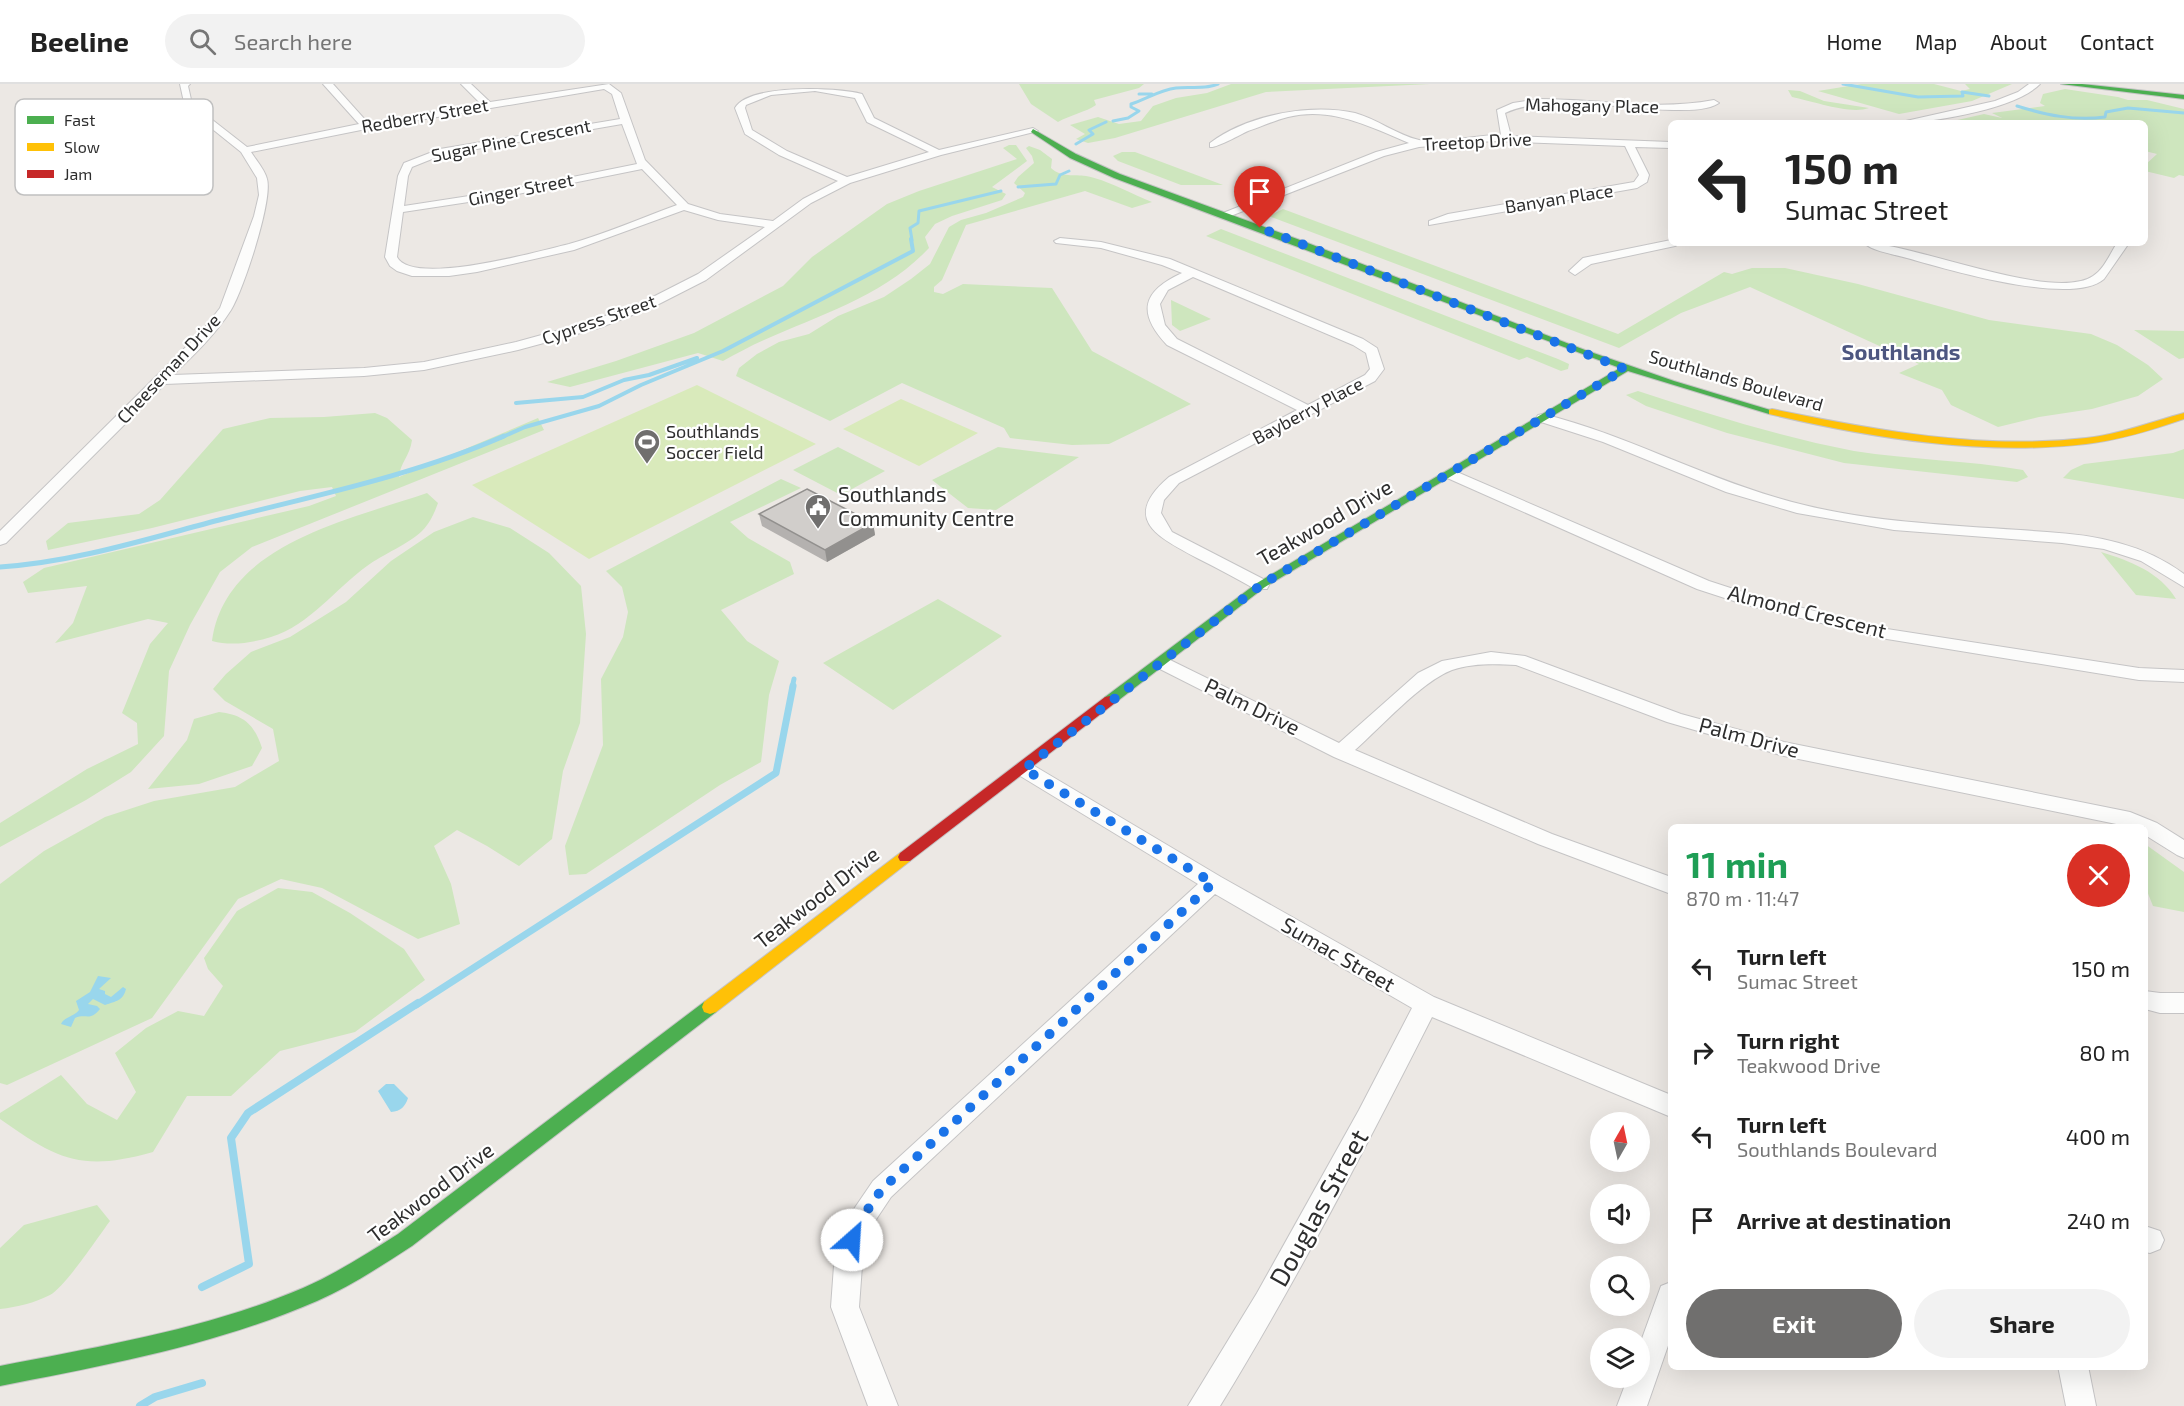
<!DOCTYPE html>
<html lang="en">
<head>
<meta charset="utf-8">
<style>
	:root { --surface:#fff; --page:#f2f2f2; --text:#222; --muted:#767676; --line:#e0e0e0; --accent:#706f6e }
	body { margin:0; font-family:"Exo 2",sans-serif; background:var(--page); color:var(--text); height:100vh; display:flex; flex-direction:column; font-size:22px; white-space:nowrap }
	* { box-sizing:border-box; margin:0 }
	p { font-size:20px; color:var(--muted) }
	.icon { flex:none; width:33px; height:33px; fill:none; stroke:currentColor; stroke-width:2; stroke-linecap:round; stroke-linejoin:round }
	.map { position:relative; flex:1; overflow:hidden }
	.drawer { position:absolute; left:1668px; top:740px; width:480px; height:546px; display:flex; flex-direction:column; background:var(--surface); border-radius:9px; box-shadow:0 6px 24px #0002 }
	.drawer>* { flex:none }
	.guide { position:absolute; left:1668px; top:36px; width:480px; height:126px; border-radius:9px; box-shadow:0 6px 24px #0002; background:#fff; color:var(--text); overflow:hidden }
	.needle { width:39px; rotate:9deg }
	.fabs { position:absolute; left:1590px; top:1028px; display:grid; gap:12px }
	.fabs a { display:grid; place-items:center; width:60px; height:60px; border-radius:50%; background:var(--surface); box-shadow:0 6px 24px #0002; font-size:30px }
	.pin { position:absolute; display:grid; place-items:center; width:51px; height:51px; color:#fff; margin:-62px -26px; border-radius:50% 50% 50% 0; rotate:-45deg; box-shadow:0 0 6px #0007 }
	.pin .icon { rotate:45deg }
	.me { position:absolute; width:66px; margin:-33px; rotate:26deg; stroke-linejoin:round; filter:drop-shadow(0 0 4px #0008) }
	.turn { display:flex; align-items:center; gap:21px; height:126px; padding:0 18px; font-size:27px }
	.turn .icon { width:78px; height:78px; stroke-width:2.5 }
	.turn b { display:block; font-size:42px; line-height:51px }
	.round { display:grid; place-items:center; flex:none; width:63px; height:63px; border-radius:32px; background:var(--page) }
	.head { display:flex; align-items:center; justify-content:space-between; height:102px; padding:0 18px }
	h1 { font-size:36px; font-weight:700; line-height:45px; color:#1e9e55 }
	.button { display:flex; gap:12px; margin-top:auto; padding:12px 18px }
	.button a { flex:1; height:69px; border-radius:36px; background:var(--accent); color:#fff; font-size:24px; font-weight:700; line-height:69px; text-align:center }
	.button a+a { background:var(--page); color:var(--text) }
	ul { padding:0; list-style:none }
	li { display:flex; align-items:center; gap:18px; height:84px; padding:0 18px }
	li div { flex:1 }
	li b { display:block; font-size:22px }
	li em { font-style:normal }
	header { display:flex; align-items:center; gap:36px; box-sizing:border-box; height:84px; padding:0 30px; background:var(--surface); border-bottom:2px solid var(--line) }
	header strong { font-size:28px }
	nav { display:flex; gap:33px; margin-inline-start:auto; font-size:21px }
	.search { width:420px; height:54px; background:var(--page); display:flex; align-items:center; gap:15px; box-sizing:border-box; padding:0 21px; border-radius:33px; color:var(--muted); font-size:22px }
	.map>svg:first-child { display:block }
	.green { fill:#cee6be }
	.pitch { fill:#d9eabb }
	.water { fill:#99d6ec }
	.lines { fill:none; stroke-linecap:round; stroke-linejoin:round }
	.stream-far4 { stroke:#99d6ec; stroke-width:3 }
	.stream-far3 { stroke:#99d6ec; stroke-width:4 }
	.stream-far2 { stroke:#99d6ec; stroke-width:5 }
	.stream-far1 { stroke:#99d6ec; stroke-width:7 }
	.stream { stroke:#99d6ec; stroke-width:8 }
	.street-casing { stroke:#c5c4c5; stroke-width:2 }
	.fast-casing { stroke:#c5c4c5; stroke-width:2 }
	.slow-casing { stroke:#c5c4c5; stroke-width:2 }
	.jam-casing { stroke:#c5c4c5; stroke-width:2 }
	.street { fill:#fcfcfb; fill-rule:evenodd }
	.fast { fill:#4caf50; fill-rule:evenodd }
	.slow { fill:#ffc107; fill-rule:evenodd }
	.jam { fill:#c62828; fill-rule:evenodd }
	.wall { fill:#b4b1af }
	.shaded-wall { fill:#92908e }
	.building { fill:#d1cecb; stroke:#92908e; stroke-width:1.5 }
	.route { stroke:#1a73e8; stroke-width:10; stroke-dasharray:0 18 }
	.labels { text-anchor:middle; stroke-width:4.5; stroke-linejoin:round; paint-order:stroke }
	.far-street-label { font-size:18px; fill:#2e2e2e; stroke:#fff }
	.far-poi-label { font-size:18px; fill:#2e2e2e; stroke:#fff; text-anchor:start }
	.poi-label { font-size:21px; fill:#2e2e2e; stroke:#fff; text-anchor:start }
	.street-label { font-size:21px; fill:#2e2e2e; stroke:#fff }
	.far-district-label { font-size:22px; font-weight:bold; fill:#4d5680; stroke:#fff }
	.near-street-label { font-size:26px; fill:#2e2e2e; stroke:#fff }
	.key { fill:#fff; stroke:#c0c0c0; stroke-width:1.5 }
	.key-label { font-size:16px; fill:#2e2e2e }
</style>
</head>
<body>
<header>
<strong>Beeline</strong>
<div class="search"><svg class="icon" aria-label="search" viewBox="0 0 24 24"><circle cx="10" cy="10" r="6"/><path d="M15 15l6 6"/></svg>Search here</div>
<nav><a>Home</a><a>Map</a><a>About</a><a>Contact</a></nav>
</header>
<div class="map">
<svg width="2184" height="1322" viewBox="0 0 2184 1322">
	<rect width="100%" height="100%" fill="#ece8e4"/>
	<!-- green -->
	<path class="green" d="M1019,0H1144L1139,4L1094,16L1096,21C1086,28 1070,31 1058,38L1031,20Z
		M1231,0H1430L1266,8L1115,54L1088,59L1076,55L1085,50L1070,41L1098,33L1119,40L1141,37L1153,22L1176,14L1207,9Z
		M1861,0H1934L1961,7L1970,5L1965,0H2012L1972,17L1899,30L1818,7Z
		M2065,5L2118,13L2128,16H2147L2184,25V92L2179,91L2174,94L2145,87V81L2157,70L2145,67V39H1955L1953,37L1984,30L2002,34L1992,29L2045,22L2040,19L2043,10Z
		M1788,6L1800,7L1824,17L1869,24C1850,31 1813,17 1792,13Z
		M1009,61H1016L1027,77L992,103L1006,110L1002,116L952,132L935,140L925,153L929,164C884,212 822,230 764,256C750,262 736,270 723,277L698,269L570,303L547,298L616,277L694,249L783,202L812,173L887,120L919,107L1017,75L1003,64Z
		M1029,62L1040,66L1052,75L1051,84C1062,94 1074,90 1086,92C1105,95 1134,111 1152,118L1132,124L1085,107L966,141L942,196L934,203V208L943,210L963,200L1052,204L1092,267L1191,320L1109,360L1072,361L1010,354L1004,344L902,299L830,337L736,292L739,284L757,270L779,258L809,250L838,232L884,213L911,195L930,180L949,143L961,136L986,129L1023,113L1025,109L1014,99L1018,93L1034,79L1032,72L1026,64Z
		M1122,68H1135L1223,101H1181L1118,77L1113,72Z
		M1283,125L1618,250L1724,188L1732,190L1752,184H1785L1858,200L1989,236L2091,250L2117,261L2148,281L2163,295L2138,312L2092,325L2039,333L1998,343L1951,321L1942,306L1899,289L1919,280L1750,203L1681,229L1619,264L1269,132Z
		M1221,145L1558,275L1569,280L1568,285L1561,287L1527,273L1519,276L1206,152Z
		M1171,216L1211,235L1180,247L1172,241Z
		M2134,246L2184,247V274L2179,275Z
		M1638,307C1709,330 1780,353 1854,367C1910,376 1967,376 2023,386L2028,393L2017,398L1844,379L1727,349L1646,322L1626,311Z
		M375,329L387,334L412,356C410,372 400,379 399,393L538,334L544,346L252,463L220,488L190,541L169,587L164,652L131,688L86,716L0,763V739L87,685L138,660L137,639L122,629L150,560L168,539L148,535L55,559L73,539L87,502L28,509L23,498L44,484L309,422L336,412L332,403L300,407L152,444L48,466L46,457L68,439L139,430L160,416L223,345L270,334L324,333Z
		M838,363L885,387L841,411L793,386Z
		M998,363L1079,373L996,426L968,424L932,396Z
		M2184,365V415L2063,394L2071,386L2084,380L2173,369Z
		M781,395L801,404L730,438L748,454L790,478L794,490L721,526L747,557L779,577L769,611L761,678L720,701L586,790L569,791L565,762L603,661L601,595L623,553L628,528L622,503L606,487Z
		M427,409L438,419C434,430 430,439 422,447C410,459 382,471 367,482C336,504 310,541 271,553C252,559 231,562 212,557C225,460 349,436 427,409Z
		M473,433L510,444L549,469L581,502L586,550L580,639L563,687L552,755L519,782L487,762L457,746L434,762L451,800L460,840L418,855L322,804L281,795L238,815L152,934L7,1001L0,999V800L44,767L105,733L154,717L235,703L279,677L273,645L225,617L213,605L226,590L251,568L290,553L346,518L391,477L434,448Z
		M2101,468C2130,477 2160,488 2176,515L2136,511Z
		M938,515L1002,552L893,626L823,579Z
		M219,628C244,631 254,640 262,664L252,682L199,700L148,705L187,656L194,635Z
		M2145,760L2184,788V828L2153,822L2145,802Z
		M278,804L312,808L350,829L404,865L425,896L355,948L280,967L231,1012H187L153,1068C82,1088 58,1076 0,1035V1029L61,991L87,1020L117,1036L136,1008L115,969L146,944L178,927L204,932L223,902L208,885L204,874L237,827Z
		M97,1121L110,1137C98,1153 66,1202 50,1211C34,1219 18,1223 0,1225V1164L24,1141Z"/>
	<!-- pitch -->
	<path class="pitch" d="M697,301L816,360L589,475L472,401Z
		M901,315L978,349L919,382L843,345Z"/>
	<!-- water -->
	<path class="water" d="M98,892L111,894L99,905L105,907V910L111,913L123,903L126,905C123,917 116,917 105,921L93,915L88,920L97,922L100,925C89,938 87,929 75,934L71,943L61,940C65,932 74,933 79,926L76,917L90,908Z
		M386,1000H394L408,1014C405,1023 401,1027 391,1028L378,1007Z"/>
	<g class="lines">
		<!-- stream-far4 -->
		<path class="stream-far4" d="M1843,0L1918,13L1963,12L1962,8L1989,12
			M1139,10H1152
			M2017,22C2046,31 2074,37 2105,33L2106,28L2128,24L2184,29
			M1113,37L1128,34L1139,27L1131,23V20C1146,15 1160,6 1176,4C1190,2 1204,6 1218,0
			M1076,60L1093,50L1089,46L1106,38
			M1018,103L1056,100L1060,91L1069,87
			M912,156L910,144L918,139L919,127L1001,107"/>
		<!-- stream-far3 -->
		<path class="stream-far3" d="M516,319L583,313L624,296L649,291L697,274
			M500,354L525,343L599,322L641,301L723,267L913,167L911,155"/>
		<!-- stream-far2 -->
		<path class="stream-far2" d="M0,483C76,478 150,454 223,435C317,411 415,391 504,352
			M792,604L794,595"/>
		<!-- stream-far1 -->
		<path class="stream-far1" d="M416,921L776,689L793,602"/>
		<!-- stream -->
		<path class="stream" d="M202,1203L249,1180L231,1054L248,1029L418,919
			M140,1322L155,1313L202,1299"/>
		<!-- street casing -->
		<g class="street-casing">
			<path id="street" d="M180,0H190L188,2L192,20L247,63L359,40L323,0H333L368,39L481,20L461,0H471L490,18L609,0L621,9L645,76L688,120L720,130L773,137L803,115L838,97L779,71L745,50L735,24C748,0 836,3 862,10L874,34L939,66L1033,44L1038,47L941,71L850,99L811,119L706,196L653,223L599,244L518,266L424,286L364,292L165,300L6,459L0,461V447L202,247L220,224L254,132L259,111L257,94L241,68L185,23ZM604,5L612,10L620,35L440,65L404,79L398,92L385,173L390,182L397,187L412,192H449L477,188L574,166L684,126L718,136L765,143L698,190L645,217L589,238L516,258L424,278L364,284L173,291C194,271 215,251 231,226C243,207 273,116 267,95C265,86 256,76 251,68L366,45ZM815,7L855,14L867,38L929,68L847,93L787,67L752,46L745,24L746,21L771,11ZM622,40L637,80L508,106L404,122L408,92L412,83L442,71ZM642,85L677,121C641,134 605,150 569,160C540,167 412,203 397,173L403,128L508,112Z
				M2029,0H2040C2016,25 1932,39 1897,39L1995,17L2018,8Z
				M1540,15C1598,15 1657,27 1714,16L1719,19C1709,26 1691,26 1679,26C1628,27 1551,8 1505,29L1511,52L1671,58V64L1635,63L1649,91L1647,98L1637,104L1429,141V137L1448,130L1634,98L1639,91L1625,62L1494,57L1419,63L1384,72L1228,133H1220L1218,131L1376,68L1409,59C1371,43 1331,22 1288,33C1275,36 1261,43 1248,47C1239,51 1217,64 1210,63V59C1247,31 1310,19 1355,29C1377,35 1397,51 1419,56C1436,61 1480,50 1501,51L1497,26L1513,19Z
				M1060,154L1101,158L1170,175L1363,255L1377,264L1384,285L1375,297L1179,399L1164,416L1161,429L1172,448L1267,497L1269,501L1267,505H1255C1236,494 1217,484 1197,474C1158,453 1120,435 1169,393L1297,326L1167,261C1136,228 1143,207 1182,189L1162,181L1101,164L1056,159L1054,157ZM1193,193L1353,261L1366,269L1370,285L1365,291L1308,321L1177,255L1165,241L1160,220L1168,206Z
				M1671,156V159H1681L1675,162L1591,180L1575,191L1569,187L1583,174Z
				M1864,159C1914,159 2053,219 2093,192C2104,185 2110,170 2117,159H2129L2104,195C2072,223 1946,185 1907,174C1894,170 1874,168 1864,159Z
				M1543,330C1624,350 1698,391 1778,414C1865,440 1957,441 2047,448C2096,451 2144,460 2184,490V503L2141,477L2104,465L2062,459L1894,446L1797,429L1726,408L1603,358L1538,337L1536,334L1538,331Z
				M1450,385L1709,497L1755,512L1887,545L2139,584L2184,586V598L2139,596L1887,555L1743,520L1697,505L1445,393L1442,390Z
				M1491,568L1525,572L1681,630L1784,658L2130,728L2157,739L2184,756V774L2177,771L2145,751V742H2126L1784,672L1667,638L1516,581C1496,580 1472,579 1452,586C1421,598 1381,643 1355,666L1552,750L1671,793V810L1538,760L1334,673L1156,583L1153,579L1156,575H1168L1339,659L1418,589L1442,577Z
				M1024,678L1031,680L1221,793L1434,913L1671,1011V1033L1432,933C1365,1065 1297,1196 1220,1322H1188L1257,1209L1359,1026L1412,924L1215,810L891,1113L867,1149L863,1168L859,1223L898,1322H868L831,1223L835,1168L841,1144L873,1097L1198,800L1017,690L1014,685L1017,680Z
				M2145,907L2160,909H2184V929H2160L2145,925Z
				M2145,1142L2160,1147L2164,1156L2160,1165L2150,1169L2145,1168Z
				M1671,1198V1253L1647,1322H1617L1628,1293H1640V1260L1661,1202Z
				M2058,1282H2088L2096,1322H2066Z"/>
		</g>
		<!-- fast casing -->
		<g class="fast-casing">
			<path id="fast" d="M2061,0H2082L2184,11V15Z
				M1033,45L1076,70L1120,90L1300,156L1585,266L1674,297L1777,328L1769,330L1628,287L1265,503L1115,619H1105L1103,616L1105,613L1257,499L1620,284L1114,94L1070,74L1031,48Z
				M710,916L716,918L718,923L716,928L412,1162C381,1182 351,1202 317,1217C216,1261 108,1281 0,1302V1282C102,1262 207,1245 303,1204C337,1189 368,1169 398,1150L704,918Z"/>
		</g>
		<!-- slow casing -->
		<g class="slow-casing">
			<path id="slow" d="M1772,325C1875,346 1981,366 2086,354C2120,350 2151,338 2184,329V335C2152,346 2120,356 2086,360C1982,372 1870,354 1769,330V326Z
				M905,768L910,769L912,773L910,777L716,928L710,930L704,928L702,923L704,918L900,769Z"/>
		</g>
		<!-- jam casing -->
		<g class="jam-casing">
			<path id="jam" d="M1110,612L1117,616L1115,619L910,777H900L898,773L900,769L1105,613Z"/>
		</g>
		<!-- street -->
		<use href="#street" class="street"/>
		<!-- fast -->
		<use href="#fast" class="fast"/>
		<!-- slow -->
		<use href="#slow" class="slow"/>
		<!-- jam -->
		<use href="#jam" class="jam"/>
	</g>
	<!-- wall -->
	<path class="wall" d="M759,430L873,439L875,451L827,478L762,442Z"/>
	<!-- shaded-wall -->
	<path class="shaded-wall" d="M873,439L875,451L827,478L825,466Z"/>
	<!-- building -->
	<path class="building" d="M807,405L873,439L825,466L759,430Z"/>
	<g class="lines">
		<!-- route -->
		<path class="route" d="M852,1156L855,1144L882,1105L1213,799L1024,685L1261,501L1625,285L1260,144"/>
	</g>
	<!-- icons -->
	<defs>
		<g id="stadium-pin" transform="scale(1.35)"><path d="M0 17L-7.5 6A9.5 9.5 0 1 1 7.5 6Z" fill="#706f6e" stroke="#fff"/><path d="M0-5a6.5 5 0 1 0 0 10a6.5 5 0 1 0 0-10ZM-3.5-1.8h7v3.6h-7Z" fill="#fff"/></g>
		<g id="civic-pin" transform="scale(1.35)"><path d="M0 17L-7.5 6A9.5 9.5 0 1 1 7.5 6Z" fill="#706f6e" stroke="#fff"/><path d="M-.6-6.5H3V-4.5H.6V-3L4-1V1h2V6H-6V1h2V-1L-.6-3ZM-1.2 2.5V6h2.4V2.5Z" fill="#fff"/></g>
	</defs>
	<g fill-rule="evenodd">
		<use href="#stadium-pin" x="647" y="358"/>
		<use href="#civic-pin" x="818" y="423"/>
	</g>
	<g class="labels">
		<!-- far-street labels -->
		<g class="far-street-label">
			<text transform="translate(1592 22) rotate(1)" y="6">Mahogany Place</text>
			<text transform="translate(425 32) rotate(-10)" y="6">Redberry Street</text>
			<text transform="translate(511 57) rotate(-11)" y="6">Sugar Pine Crescent</text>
			<text transform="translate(1477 58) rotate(-3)" y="6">Treetop Drive</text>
			<text transform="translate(521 106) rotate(-11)" y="6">Ginger Street</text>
			<text transform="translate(1559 115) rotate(-9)" y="6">Banyan Place</text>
			<text transform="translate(599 236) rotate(-19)" y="6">Cypress Street</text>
			<text transform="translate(169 285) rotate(-47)" y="6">Cheeseman Drive</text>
			<text transform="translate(1736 297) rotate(16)" y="6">Southlands Boulevard</text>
			<text transform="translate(1308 327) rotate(-28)" y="6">Bayberry Place</text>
		</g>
		<!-- far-poi labels -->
		<g class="far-poi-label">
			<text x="666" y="354">Southlands<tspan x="666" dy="21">Soccer Field</tspan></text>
		</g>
		<!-- poi labels -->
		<g class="poi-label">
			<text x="838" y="418">Southlands<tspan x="838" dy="24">Community Centre</tspan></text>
		</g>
		<!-- street labels -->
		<g class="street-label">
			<text transform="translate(1325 439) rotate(-30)" y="7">Teakwood Drive</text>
			<text transform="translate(1807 528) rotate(14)" y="7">Almond Crescent</text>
			<text transform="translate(1252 623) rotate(26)" y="7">Palm Drive</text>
			<text transform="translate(1749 654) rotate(15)" y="7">Palm Drive</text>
			<text transform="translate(817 814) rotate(-38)" y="7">Teakwood Drive</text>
			<text transform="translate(1338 871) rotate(30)" y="7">Sumac Street</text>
			<text transform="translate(431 1109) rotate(-37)" y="7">Teakwood Drive</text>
		</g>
		<!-- far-district labels -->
		<g class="far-district-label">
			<text x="1901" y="276">Southlands</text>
		</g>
		<!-- near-street labels -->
		<g class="near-street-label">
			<text transform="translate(1319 1124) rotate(-61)" y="9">Douglas Street</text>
		</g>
	</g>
	<!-- legend -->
	<rect x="15" y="15" width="198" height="96" rx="9" class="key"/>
	<rect x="27" y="32" width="27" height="8" fill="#4caf50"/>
	<rect x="27" y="59" width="27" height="8" fill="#ffc107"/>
	<rect x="27" y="86" width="27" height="8" fill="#c62828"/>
	<g class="key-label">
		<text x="64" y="42">Fast</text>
		<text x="64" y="69">Slow</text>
		<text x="64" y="96">Jam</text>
	</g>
</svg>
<div class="fabs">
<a><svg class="needle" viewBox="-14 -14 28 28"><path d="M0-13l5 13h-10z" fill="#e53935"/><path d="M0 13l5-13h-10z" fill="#767676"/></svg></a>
<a><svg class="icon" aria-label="sound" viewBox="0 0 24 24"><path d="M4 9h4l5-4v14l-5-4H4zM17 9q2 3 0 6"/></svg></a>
<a><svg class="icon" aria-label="search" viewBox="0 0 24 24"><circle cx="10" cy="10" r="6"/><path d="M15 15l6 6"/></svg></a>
<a><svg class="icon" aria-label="layers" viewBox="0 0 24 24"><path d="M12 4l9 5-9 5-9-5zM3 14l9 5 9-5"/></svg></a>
</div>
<div class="pin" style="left:1260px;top:144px;background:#d93025"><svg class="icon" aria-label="arrive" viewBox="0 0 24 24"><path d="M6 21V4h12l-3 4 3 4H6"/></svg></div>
<svg class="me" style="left:852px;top:1156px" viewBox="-20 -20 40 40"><circle r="19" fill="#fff"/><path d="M0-13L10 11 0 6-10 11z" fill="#1a73e8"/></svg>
<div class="guide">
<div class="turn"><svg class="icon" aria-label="left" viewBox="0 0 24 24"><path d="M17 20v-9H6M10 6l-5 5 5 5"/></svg><div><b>150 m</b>Sumac Street</div></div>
</div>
<section class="drawer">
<div class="head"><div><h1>11 min</h1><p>870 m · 11:47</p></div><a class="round" style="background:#d93025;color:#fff"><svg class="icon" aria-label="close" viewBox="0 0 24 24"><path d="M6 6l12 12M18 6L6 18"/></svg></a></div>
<ul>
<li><svg class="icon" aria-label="left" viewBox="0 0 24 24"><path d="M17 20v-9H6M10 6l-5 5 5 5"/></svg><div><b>Turn left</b><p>Sumac Street</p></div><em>150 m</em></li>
<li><svg class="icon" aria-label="right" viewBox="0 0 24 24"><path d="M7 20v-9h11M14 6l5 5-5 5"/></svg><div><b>Turn right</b><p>Teakwood Drive</p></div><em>80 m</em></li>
<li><svg class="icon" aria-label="left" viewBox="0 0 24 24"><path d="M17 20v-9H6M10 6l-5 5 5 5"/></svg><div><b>Turn left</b><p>Southlands Boulevard</p></div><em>400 m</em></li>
<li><svg class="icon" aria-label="arrive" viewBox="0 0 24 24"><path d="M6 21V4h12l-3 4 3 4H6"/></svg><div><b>Arrive at destination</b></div><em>240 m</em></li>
</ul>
<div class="button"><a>Exit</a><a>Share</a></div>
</section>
</div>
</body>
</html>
